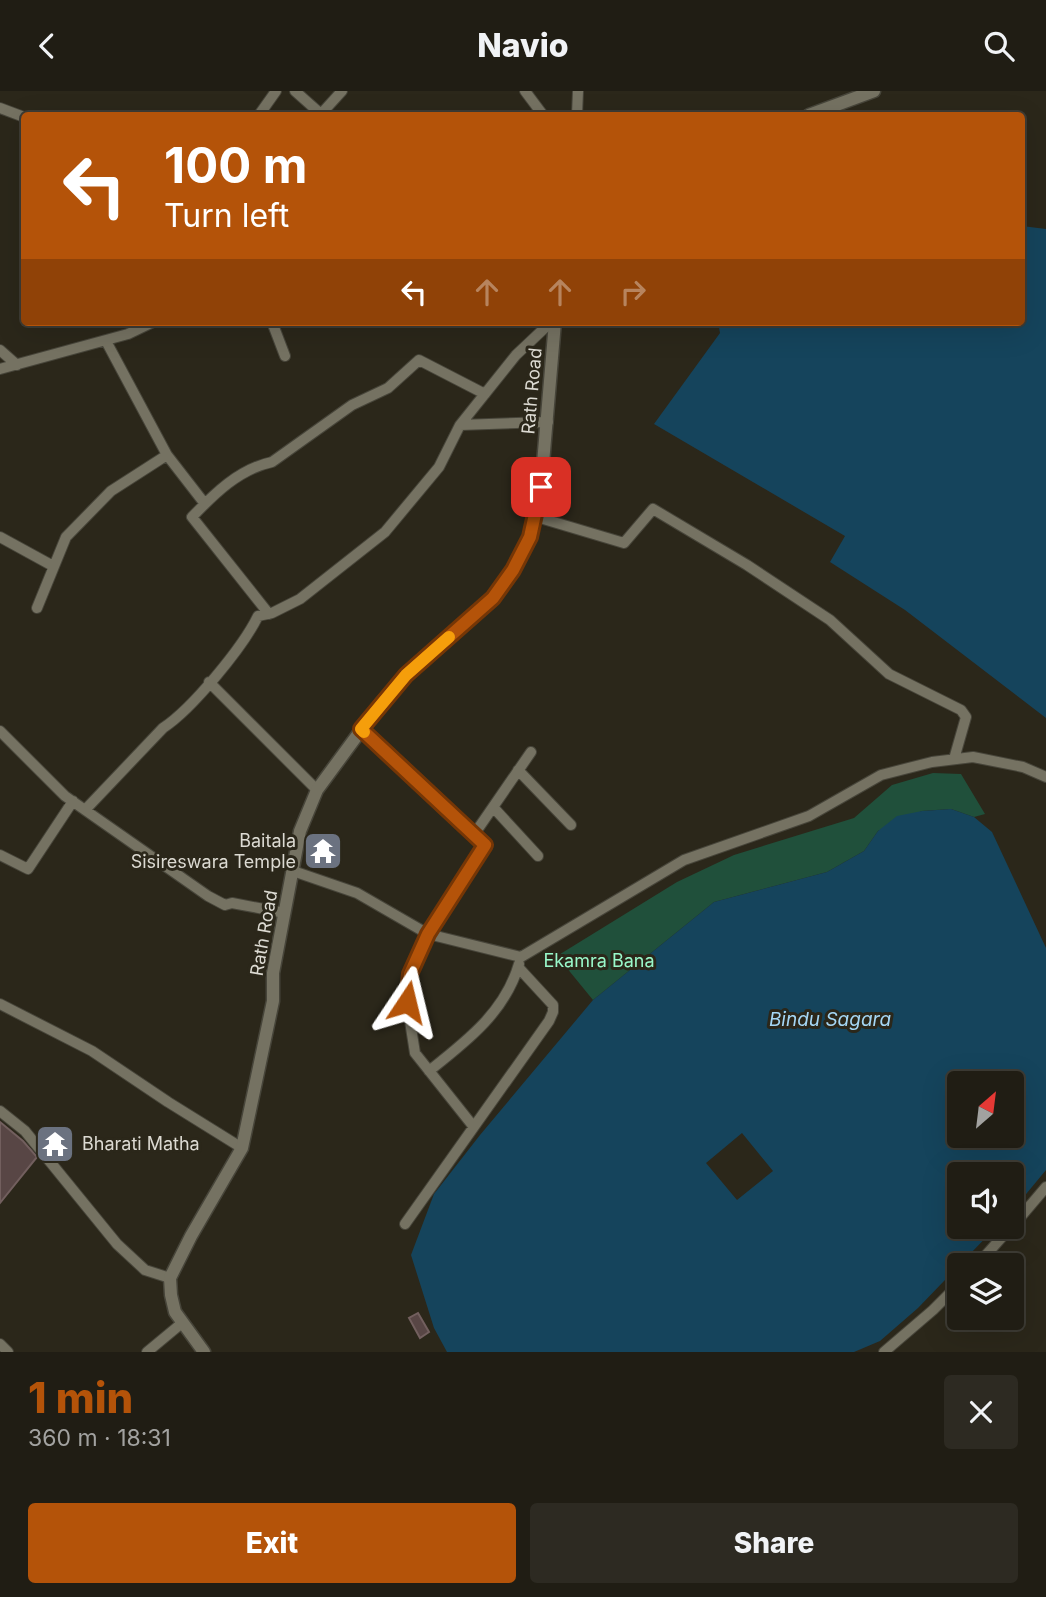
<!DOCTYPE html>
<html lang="en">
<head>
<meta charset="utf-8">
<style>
	:root { --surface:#201d14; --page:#2d2a22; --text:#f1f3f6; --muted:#a2a2a0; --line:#3d3b34; --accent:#b45309 }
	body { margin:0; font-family:Inter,sans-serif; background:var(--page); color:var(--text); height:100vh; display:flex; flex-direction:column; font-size:26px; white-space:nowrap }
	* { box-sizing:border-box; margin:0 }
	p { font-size:23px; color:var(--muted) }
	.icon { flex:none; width:38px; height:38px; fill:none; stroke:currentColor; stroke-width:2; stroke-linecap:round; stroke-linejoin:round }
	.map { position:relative; height:1261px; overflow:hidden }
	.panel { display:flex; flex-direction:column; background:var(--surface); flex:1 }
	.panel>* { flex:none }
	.top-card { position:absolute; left:21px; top:21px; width:1004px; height:214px; border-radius:7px; box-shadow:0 7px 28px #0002,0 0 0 2px var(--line); background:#b45309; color:#fff; overflow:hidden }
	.needle { width:46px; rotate:28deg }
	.fabs { position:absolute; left:947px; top:980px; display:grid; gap:14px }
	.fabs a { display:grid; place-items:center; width:77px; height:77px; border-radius:7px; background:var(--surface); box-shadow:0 7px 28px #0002,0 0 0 2px var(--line); font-size:35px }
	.pin { position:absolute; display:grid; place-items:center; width:60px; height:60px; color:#fff; margin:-30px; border-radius:14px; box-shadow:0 4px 10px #0006 }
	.me { position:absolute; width:77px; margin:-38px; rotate:10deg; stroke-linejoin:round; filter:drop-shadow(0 0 5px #0008) }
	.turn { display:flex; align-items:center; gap:24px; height:147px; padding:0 28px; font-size:32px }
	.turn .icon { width:91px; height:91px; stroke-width:2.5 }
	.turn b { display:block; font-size:49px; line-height:60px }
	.lanes { display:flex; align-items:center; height:66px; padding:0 28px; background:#0003; justify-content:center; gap:35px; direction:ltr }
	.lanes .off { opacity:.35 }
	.round { display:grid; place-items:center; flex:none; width:74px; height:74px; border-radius:7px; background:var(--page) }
	.overview { display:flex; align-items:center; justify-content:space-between; height:119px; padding:0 28px }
	h1 { font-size:42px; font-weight:800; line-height:52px; color:var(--accent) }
	.primary-button { display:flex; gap:14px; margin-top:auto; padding:14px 28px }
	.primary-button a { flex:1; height:80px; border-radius:7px; background:var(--accent); color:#fff; font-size:28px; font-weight:800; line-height:80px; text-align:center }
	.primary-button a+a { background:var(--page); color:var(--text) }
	header { display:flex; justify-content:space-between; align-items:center; height:91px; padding:0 28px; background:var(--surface); font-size:32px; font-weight:800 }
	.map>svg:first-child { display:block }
	.park { fill:#20503b }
	.water { fill:#15445c; fill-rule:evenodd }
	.building { fill:#584645; stroke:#725f5e; stroke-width:2 }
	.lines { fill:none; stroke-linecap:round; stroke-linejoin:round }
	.minor-casing { stroke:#47453a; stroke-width:12 }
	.tertiary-casing { stroke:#47453a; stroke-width:15 }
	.minor { stroke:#757262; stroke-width:10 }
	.tertiary { stroke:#757262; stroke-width:12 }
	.route-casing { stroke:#753606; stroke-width:18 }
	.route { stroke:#b45309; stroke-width:12 }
	.slow { stroke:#f59e0b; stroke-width:12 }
	.labels { text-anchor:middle; stroke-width:6; stroke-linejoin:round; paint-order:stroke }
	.street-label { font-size:18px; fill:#dcdad2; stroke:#2b271a }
	.poi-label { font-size:18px; fill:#dcdad2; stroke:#2b271a; text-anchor:end }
	.park-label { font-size:18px; fill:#99f8ca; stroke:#2b271a }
	.water-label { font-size:19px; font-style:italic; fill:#a5d7f5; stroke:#2b271a }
</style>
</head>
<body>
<header><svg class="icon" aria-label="back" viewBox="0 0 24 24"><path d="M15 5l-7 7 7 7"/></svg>Navio<svg class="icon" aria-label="search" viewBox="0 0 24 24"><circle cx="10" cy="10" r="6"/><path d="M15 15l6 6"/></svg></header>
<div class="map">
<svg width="1046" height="1261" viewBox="0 0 1046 1261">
	<rect width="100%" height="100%" fill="#2b271a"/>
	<!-- park -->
	<path class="park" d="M933,682L961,683L985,723L974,726L951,718L922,720L878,740L864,760L827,781L714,811L593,909L557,865L677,791L734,764L854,727L892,694Z"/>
	<!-- water -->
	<path class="water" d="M1022,135L1046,138V627L905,519L830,471L845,445L654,333L720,242L718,231H1022Z
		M951,718L974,726L992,741L1046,857V1079L1012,1120V1083H959V1136H996L918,1217L880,1250L854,1261H447L434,1237L411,1164L434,1103L480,1044L593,909L714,811L827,781L864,760L878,740L897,725L922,720ZM959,992H1012V1045H959ZM742,1042L773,1080L737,1109L706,1072Z"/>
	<!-- building -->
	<path class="building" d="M0,1031L23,1050L37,1066L0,1112Z
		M418,1222L429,1241L420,1247L409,1227Z"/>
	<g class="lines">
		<!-- minor casing -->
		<g class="minor-casing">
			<path id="minor" d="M295,0L322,24
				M525,0L543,24
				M0,17L24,26
				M321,23L342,0
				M259,24L276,0
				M577,24L578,0
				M272,231L285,265
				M106,250L167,364L205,413
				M0,259L17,274
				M0,278L128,243L153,231
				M460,334L516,264L551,231
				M536,423L540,427L624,452L653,418L747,474L830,529L889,583L961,619L966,626L954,668
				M0,446L53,475
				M37,517L66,446L111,400L167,364
				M269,523L192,426C214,403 239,378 272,371L352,314L388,297L419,269L485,303
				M209,591L317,699
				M361,638L473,745L531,661
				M0,640L65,705L208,805L225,814L232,812L285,822
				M518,679L571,734
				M493,716L538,765
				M85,719L163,637C192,618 243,556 258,525L272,522L300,508L385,441L439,376L460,334L548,331
				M473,745L485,754L428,843L410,883L407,911L415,962L473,1035
				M0,764L28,778L73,710
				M293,780L357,802L428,843L521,866L684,769L809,725L881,684L932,671L973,666L1023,676L1046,686
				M0,913L92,960L168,1011L242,1057
				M429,980C467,950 505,921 519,873
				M0,1020L25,1040L117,1153L145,1179L170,1187
				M405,1133L549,930L553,921V914L518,876
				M1012,1136L1046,1096
				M977,1174L1011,1136
				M0,1253L8,1261
				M147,1261L182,1232
				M884,1261L933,1219L959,1193"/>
		</g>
		<!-- tertiary casing -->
		<g class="tertiary-casing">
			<path id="tertiary" d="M809,24L874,0
				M204,1261L175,1221L171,1204L170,1187L191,1145L242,1057L273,910V882L300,740L317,699L381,612L406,584L493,507L513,479L530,446L541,396L555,231"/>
		</g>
		<!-- minor -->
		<use href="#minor" class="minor"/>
		<!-- tertiary -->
		<use href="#tertiary" class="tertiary"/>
	</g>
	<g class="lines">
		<!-- route casing -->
		<g class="route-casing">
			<path id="route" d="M407,911L410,883L428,843L485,754L361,638L406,584L493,507L513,479L530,446L541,396"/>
		</g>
		<!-- route -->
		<use href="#route" class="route"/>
		<!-- slow -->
		<path class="slow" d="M364,641L361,638L406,584L449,546"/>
	</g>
	<!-- icons -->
	<defs>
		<g id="temple-square" transform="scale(2.0125)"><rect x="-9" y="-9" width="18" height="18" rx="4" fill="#6b7280" stroke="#2b271a"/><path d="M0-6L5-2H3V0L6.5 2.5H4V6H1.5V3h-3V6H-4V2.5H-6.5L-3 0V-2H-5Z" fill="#fff"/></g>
	</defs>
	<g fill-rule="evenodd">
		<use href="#temple-square" x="323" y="760"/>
		<use href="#temple-square" x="55" y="1053"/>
	</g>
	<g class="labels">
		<!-- street labels -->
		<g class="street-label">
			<text transform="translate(532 300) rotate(-85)" y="6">Rath Road</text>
			<text transform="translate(264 842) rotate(-80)" y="6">Rath Road</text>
		</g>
		<!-- poi labels -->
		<g class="poi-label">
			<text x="296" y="756">Baitala<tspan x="296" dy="21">Sisireswara Temple</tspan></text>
			<text x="82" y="1059" text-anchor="start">Bharati Matha</text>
		</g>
		<!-- park labels -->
		<g class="park-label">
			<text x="599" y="876">Ekamra Bana</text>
		</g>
		<!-- water labels -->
		<g class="water-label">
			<text x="830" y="935">Bindu Sagara</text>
		</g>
	</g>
</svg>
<div class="fabs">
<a><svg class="needle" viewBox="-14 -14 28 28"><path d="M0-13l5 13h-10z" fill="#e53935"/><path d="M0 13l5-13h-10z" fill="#a2a2a0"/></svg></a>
<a><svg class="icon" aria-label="sound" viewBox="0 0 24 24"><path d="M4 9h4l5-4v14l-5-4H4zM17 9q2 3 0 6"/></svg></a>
<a><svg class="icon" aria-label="layers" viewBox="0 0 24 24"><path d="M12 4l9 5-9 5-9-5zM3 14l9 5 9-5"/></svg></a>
</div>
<div class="pin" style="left:541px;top:396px;background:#d93025"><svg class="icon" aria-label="arrive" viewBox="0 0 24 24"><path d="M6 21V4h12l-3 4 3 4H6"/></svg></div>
<svg class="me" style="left:407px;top:911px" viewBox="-20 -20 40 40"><path d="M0-17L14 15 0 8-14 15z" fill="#b45309" stroke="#fff" stroke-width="4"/></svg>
<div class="top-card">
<div class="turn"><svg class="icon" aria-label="left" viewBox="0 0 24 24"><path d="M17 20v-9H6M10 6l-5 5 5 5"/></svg><div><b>100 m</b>Turn left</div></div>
<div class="lanes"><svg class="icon" aria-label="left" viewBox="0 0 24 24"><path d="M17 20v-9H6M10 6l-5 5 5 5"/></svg><svg class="icon off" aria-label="ahead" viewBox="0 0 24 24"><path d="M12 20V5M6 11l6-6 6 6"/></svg><svg class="icon off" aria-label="ahead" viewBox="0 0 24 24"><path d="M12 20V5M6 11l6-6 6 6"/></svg><svg class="icon off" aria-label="right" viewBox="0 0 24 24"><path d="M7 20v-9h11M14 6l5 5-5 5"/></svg></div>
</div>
</div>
<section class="panel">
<div class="overview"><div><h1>1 min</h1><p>360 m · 18:31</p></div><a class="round"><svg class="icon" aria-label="close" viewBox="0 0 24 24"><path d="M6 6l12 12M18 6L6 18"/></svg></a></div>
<div class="primary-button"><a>Exit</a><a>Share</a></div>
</section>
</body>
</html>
